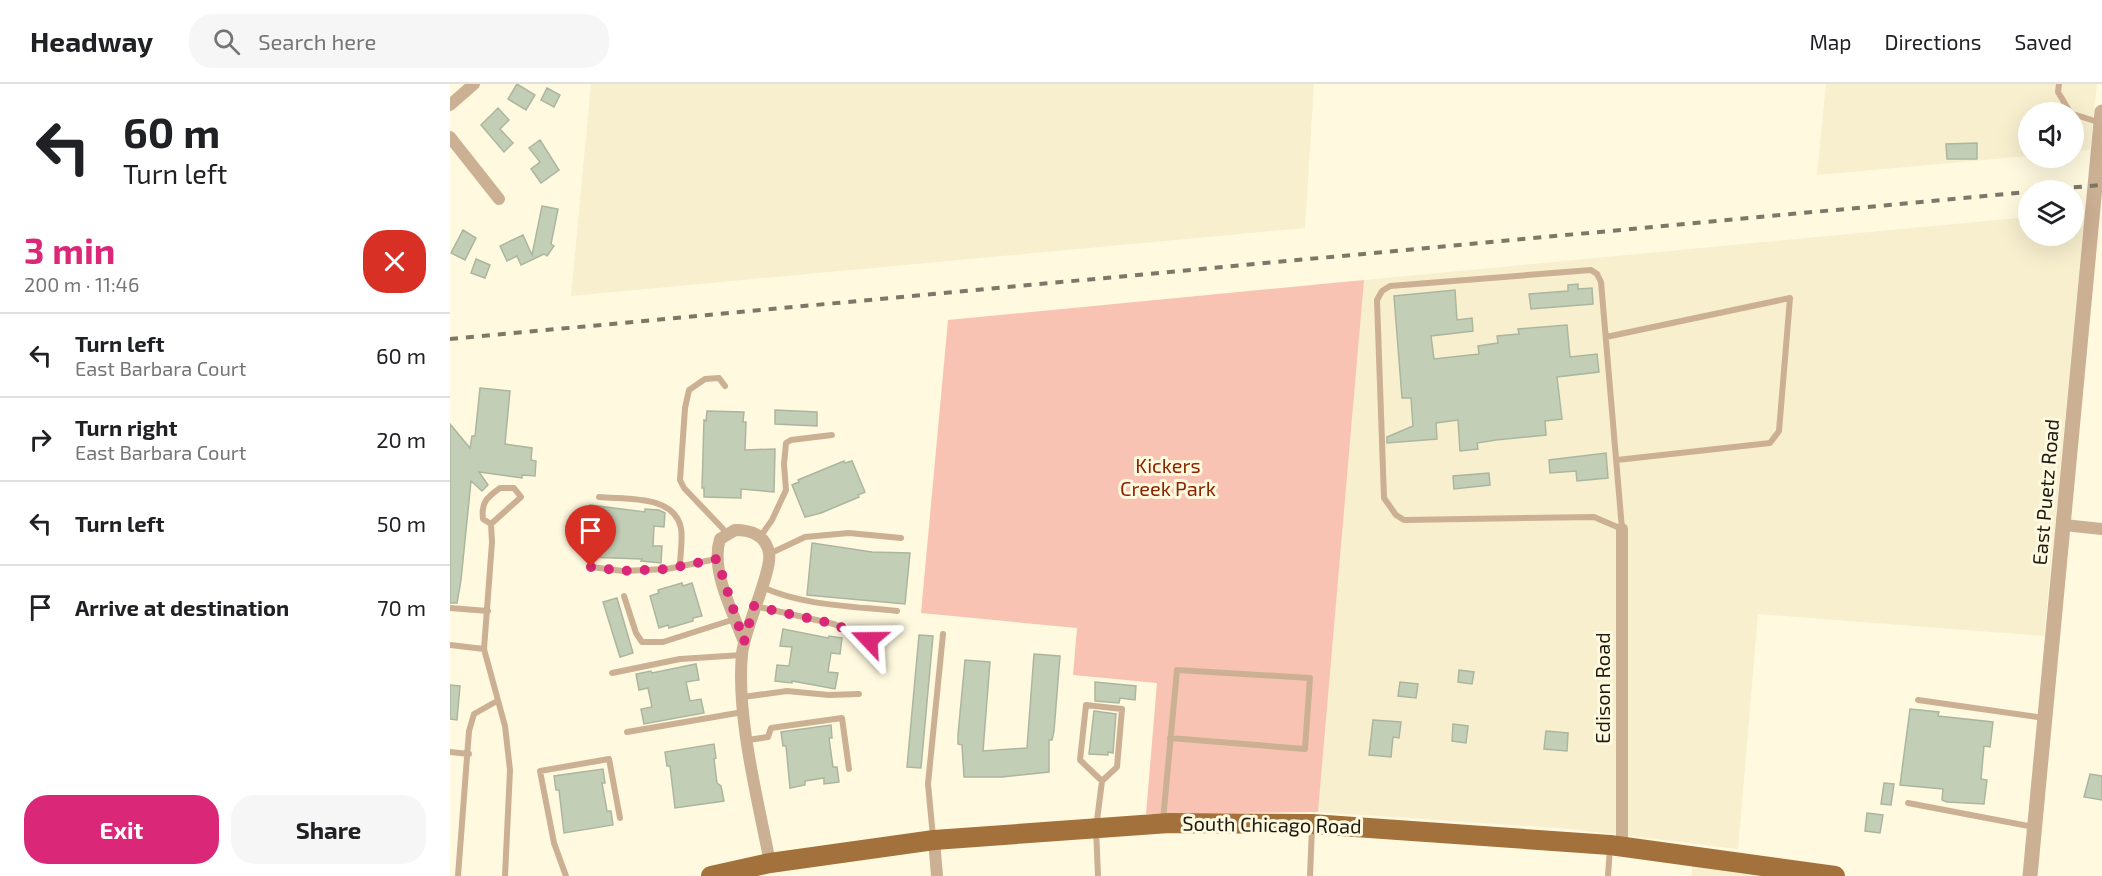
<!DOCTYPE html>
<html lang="en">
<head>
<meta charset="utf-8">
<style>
	:root { --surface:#fff; --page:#f6f6f6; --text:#202124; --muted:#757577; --line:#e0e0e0; --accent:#db2777 }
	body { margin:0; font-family:"Exo 2",sans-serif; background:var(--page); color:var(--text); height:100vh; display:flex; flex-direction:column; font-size:22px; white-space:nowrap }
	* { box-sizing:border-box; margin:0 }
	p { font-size:20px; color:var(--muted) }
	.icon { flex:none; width:33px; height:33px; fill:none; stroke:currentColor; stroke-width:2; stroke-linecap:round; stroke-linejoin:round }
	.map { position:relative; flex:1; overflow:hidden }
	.side { display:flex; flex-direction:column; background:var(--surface); width:450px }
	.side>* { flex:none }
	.banner { background:#fff; color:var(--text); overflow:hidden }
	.controls { position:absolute; left:1568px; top:18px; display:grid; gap:12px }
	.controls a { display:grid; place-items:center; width:66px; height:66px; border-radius:50%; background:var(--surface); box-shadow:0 6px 24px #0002; font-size:30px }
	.pin { position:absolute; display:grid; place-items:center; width:51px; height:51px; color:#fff; margin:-62px -26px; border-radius:50% 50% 50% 0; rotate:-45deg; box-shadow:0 0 6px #0007 }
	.pin .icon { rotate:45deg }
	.me { position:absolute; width:66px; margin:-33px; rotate:293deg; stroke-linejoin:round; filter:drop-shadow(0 0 4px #0008) }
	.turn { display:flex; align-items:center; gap:21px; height:126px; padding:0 24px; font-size:27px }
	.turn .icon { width:78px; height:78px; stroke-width:2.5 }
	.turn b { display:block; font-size:42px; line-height:51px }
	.round { display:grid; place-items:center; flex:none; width:63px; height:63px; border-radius:24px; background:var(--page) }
	.overview { display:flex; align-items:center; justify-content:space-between; height:102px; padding:0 24px }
	h1 { font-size:36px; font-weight:700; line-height:45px; color:var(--accent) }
	.primary-button { display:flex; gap:12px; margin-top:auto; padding:12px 24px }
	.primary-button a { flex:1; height:69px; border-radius:24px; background:var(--accent); color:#fff; font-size:24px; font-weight:700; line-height:69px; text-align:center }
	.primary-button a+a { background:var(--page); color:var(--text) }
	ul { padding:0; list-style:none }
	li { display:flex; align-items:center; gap:18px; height:84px; padding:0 24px; border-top:2px solid var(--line) }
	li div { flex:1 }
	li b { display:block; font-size:22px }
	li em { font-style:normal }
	header { display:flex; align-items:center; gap:36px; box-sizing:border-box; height:84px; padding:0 30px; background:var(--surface); border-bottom:2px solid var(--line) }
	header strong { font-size:28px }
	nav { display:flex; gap:33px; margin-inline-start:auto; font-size:21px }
	.search { width:420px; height:54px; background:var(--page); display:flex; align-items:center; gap:15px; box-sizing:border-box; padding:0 21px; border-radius:24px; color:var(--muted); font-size:22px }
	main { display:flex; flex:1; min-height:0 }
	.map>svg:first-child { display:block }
	.built { fill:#f7efce }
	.green { fill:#f8c3b3 }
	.building { fill:#c3ceb6; stroke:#acb69f; stroke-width:1.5 }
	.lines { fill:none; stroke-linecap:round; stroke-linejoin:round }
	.service { stroke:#ccb094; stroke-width:6 }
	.minor { stroke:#ccb094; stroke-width:12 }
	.tertiary { stroke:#ccb094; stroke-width:15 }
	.primary { stroke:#a3713b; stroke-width:20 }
	.rail { stroke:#7b7868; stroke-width:4; stroke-dasharray:8 8; stroke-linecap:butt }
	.route { stroke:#db2777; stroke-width:10; stroke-dasharray:0 18 }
	.labels { text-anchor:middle; stroke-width:6; stroke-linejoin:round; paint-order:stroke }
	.park-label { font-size:20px; fill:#892400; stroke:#fff9df }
	.street-label { font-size:20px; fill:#1c1a11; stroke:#fff9df }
</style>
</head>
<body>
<header>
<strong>Headway</strong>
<div class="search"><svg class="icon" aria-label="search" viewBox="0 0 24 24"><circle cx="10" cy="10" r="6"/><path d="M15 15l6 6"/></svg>Search here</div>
<nav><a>Map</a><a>Directions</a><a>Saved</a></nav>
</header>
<main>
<section class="side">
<div class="banner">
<div class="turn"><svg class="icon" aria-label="left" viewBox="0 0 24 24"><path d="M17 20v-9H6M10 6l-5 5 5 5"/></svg><div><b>60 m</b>Turn left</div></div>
</div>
<div class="overview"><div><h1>3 min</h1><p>200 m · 11:46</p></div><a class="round" style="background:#d93025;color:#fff"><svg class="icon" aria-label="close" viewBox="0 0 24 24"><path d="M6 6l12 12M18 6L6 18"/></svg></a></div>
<ul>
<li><svg class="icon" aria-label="left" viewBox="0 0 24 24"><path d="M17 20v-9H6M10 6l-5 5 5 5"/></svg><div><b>Turn left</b><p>East Barbara Court</p></div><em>60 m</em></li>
<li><svg class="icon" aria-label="right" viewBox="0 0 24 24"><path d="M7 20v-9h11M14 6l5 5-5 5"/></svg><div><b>Turn right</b><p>East Barbara Court</p></div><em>20 m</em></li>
<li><svg class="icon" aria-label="left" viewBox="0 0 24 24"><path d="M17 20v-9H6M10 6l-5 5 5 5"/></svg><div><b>Turn left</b></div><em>50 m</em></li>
<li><svg class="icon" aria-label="arrive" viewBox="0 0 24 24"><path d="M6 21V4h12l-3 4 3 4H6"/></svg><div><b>Arrive at destination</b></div><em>70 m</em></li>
</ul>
<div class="primary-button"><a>Exit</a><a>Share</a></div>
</section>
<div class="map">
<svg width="1652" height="792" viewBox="0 0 1652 792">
	<rect width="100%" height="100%" fill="#fff9df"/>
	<!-- built -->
	<path class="built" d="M141,0H864L855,144L121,212Z
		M1376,0H1647L1640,66L1623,67V28H1578V72L1367,91Z
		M1635,128L1594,552L1308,530L1288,765L1121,745L868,728L914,196L1578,133V152H1623V129Z
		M1242,779L1340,792H1242Z"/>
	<!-- green -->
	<path class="green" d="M914,196L868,728L696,730L707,599L623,591L627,544L471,529L498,236Z"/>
	<!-- building -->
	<path class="building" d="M67,0L85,11L76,26L58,15Z
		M97,4L110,11L104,23L91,16Z
		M48,24L59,36L50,45L63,59L54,68L31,41Z
		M90,56L109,86L91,99L81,85L90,78L79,64Z
		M1527,59V75H1497L1496,60Z
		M92,122L108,125L101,160L104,162L97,172L94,170L71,181L67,172L57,177L50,162L73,151L82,171Z
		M13,146L26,154L15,176L1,169Z
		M26,175L40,181L35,194L21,189Z
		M1128,200V205L1142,204L1143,220L1081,225L1079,210L1118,207V201Z
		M1005,206L1007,236L1022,234L1023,247L981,252L984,275L1029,270L1028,262L1048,259L1047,252L1069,250L1068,245L1117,241L1120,273L1147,270L1149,288L1107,293L1112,335L1095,337L1096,351L1046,356L1027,359L1028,365L1010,367L1008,336L986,339L987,355L937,359V353L963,342L961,314H952L944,212Z
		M30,304L60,307L55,360L82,364L81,376L86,377L85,392L72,391V394L29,388L38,401L32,407L21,397L11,496L7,519H0V340L20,364L22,352H25Z
		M325,326L367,328V342L325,340Z
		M257,327L294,328L293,338H296L295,366L325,365L324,408L291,405V414L254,413V404H252L254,336L256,337Z
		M1156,369L1158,394L1127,397L1126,387L1100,389L1099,376Z
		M394,377L395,379L402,377L415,408L408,411L409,413L371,429L355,433L342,401L349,398L348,396Z
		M1039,389L1040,401L1004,405L1003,392Z
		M140,421L195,428V425L209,426L215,429L214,443L204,442L203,462H212L211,479L191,477L192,475L136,473Z
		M362,459L422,468L460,469L455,520L357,511Z
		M232,499L233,502L242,499L252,532L243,534V537L219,544L218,541L209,544L200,512L209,509L208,506Z
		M167,514L183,569L170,573L153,518Z
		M333,545L378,554L379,552L392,554L390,570L381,569L378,588L388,589L385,605L342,597V599L325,597L327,581L339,582L342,563L330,562Z
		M469,551L483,552L471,684L457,683Z
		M584,570L610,572L604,647L602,656H599V688L552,693H514L512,661L508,660V651L515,576L540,578L533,667L577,664Z
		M246,580L249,596L236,598L240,617L251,615L254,629L194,640L191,625L202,623L198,604L189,606L186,590L201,587L202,589Z
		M1009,586L1024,588L1022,600L1008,598Z
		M645,598L686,602L685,616L670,614L669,619L645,617Z
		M950,598L968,600L966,614L948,612Z
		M0,601L10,602L7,636L0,635Z
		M1460,625L1489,628L1488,632L1543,638L1540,663L1534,662L1531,695L1537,696L1534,720L1497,718L1492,716L1493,705L1450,701Z
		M644,627L666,630L663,669L658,668V671L639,670Z
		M923,636L951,638L949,654L943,653L941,673L919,671Z
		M1003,640L1018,642L1016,659L1002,657Z
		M381,641L382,654H379L383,683H387L389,698L374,700V694L355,697V701L340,704L336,662H333L331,648Z
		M1096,647L1118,649L1117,667L1094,665Z
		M264,660L266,674L264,675L267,699L271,702L274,717L225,724L220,682H217L215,668Z
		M153,685L155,699H152L157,727H161L163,741L114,749L109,706H106L104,692Z
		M1640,690L1652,692V716L1634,713Z
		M1434,699L1444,700L1441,721L1431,720Z
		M1417,729L1433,731L1430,749L1415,747Z"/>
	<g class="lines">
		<!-- service -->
		<path class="service" d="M1609,0L1608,8L1620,28
			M1623,30L1651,39
			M1141,186L1147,190L1151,198L1172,445L1144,433L954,436L946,431L934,414L927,216L932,207L940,202Z
			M1156,253L1340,214L1329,347L1320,359L1167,376
			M275,302L269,294L255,295L239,306L235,324L230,396L234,404L277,449
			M50,404H64L71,413L41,440L33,435C31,419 36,414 50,404Z
			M149,413C175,416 224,410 231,444C233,455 230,471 230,482
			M41,440L42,458L34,565L55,642L60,686L55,792
			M310,453L322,436L336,406L334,380L336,359L341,356L382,351
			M319,470L355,453L399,449L451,454
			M141,483L173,487L217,485L266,475
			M312,503C354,522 401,522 447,527
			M174,512L186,549L192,558H213L285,535
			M305,522L384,540L419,556
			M0,524L38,527
			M0,561L34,565
			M162,589L230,575L292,571
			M293,613L337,607L379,611L409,610
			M1468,616L1595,634
			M177,648L293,628
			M298,656L318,653L321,644L392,634L399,685
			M0,668L19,670
			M1458,719L1584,743
			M713,736L727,586L860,594L855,665L720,654
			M483,753L478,700L493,550
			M8,792L19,647L24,630L47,617
			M116,792L104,759L90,687L159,675L170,734
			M648,792L646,744L652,697L630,676L636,621L672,625L667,683L652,697
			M860,792L862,743
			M1158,792L1160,763"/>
		<!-- minor -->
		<path class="minor" d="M0,21L24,0
			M0,53L49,115
			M1614,441L1652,445
			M294,558C283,528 260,486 270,455L285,446C301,446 316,451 319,469C323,486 294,545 292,570C286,632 308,716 320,779
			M484,756L487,792
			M1172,762V445"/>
		<!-- tertiary -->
		<path class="tertiary" d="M1580,792L1652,28"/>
		<!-- primary -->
		<path class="primary" d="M261,792L320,779L484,756L719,739L862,740L1160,761L1385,792"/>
		<!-- rail -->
		<path class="rail" d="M1592,106L1652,101
			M0,255L1578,108"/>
	</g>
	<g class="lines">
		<!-- route -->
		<path class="route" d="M141,483L173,487L217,485L267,475L294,558L304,522L384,540L419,556"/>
	</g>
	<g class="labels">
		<!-- park labels -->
		<g class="park-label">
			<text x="718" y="389">Kickers<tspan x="718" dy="23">Creek Park</tspan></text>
		</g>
		<!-- street labels -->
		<g class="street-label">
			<text transform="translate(1596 408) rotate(-85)" y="7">East Puetz Road</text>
			<text transform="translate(1153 604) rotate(-90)" y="7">Edison Road</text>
			<text transform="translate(822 741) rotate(1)" y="7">South Chicago Road</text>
		</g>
	</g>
</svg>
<div class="controls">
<a><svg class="icon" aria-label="sound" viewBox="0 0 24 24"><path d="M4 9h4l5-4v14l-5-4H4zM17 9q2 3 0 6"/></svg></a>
<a><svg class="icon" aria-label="layers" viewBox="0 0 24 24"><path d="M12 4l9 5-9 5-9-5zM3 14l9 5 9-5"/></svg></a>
</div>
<div class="pin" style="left:141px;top:483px;background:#d93025"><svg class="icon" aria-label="arrive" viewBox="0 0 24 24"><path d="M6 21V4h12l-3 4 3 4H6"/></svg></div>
<svg class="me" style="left:419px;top:556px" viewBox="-20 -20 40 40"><path d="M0-17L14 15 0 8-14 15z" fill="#db2777" stroke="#fff" stroke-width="4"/></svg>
</div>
</main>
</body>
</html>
